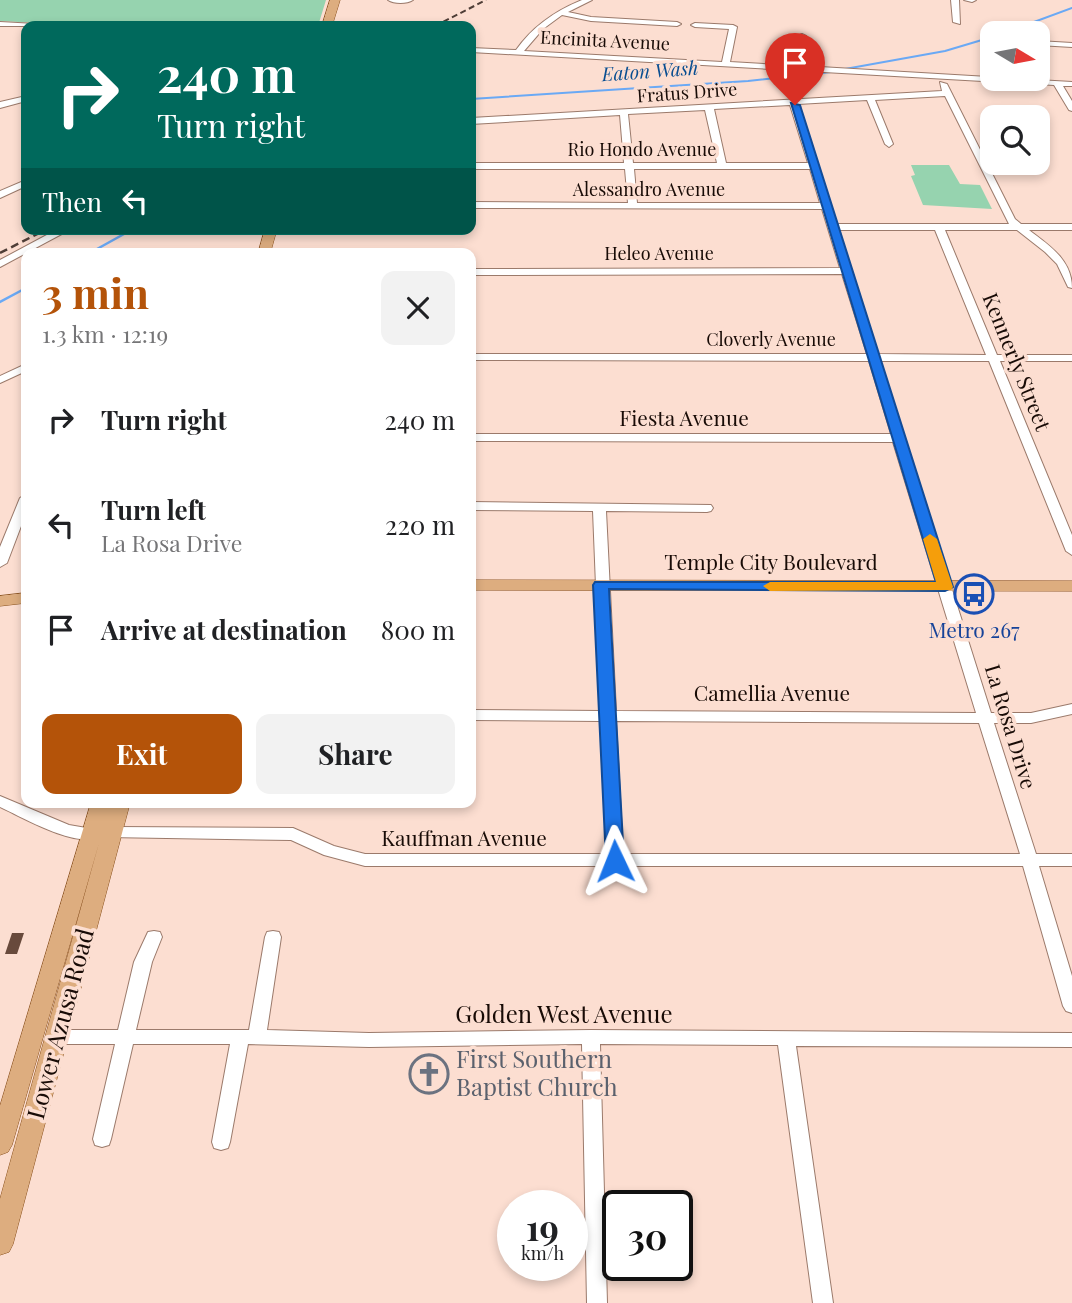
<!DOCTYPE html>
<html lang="en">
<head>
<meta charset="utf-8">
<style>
	:root { --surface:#fff; --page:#f2f2f2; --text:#202124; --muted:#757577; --accent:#b45309 }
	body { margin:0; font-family:"Playfair Display",serif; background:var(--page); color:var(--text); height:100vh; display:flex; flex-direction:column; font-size:26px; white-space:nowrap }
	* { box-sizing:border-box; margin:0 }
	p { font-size:23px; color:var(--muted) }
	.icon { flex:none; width:38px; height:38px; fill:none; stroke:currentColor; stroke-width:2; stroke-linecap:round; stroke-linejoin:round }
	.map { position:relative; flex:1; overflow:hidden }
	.details { position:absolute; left:21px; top:248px; width:455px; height:560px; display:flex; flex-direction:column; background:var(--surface); border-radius:14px; box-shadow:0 4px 10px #0003 }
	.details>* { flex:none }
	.top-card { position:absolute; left:21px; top:21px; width:455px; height:214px; border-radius:14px; box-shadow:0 4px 10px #0003; background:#00695c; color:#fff; overflow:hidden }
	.needle { width:46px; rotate:100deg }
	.tools { position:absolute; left:980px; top:21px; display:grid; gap:14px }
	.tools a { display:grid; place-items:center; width:70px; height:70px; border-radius:14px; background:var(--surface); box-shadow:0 4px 10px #0003; font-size:35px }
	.speed { position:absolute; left:497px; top:1190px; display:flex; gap:14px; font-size:35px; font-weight:700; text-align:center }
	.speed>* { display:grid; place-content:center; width:91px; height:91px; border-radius:50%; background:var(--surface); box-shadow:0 4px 10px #0003; line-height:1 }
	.speed small { font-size:18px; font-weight:400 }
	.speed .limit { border:4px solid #111; border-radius:10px; background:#fff; color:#111 }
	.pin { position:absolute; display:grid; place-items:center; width:60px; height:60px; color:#fff; margin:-72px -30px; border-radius:50% 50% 50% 0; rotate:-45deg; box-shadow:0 0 7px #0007 }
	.pin .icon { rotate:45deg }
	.me { position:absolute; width:77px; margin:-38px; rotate:358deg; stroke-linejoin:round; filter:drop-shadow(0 0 5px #0008) }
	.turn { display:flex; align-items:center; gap:24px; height:147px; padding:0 21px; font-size:32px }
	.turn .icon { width:91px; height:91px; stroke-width:2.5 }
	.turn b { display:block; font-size:49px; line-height:60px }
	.then { display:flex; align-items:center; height:66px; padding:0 21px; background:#0003; gap:14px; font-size:26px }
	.round { display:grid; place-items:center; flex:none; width:74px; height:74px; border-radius:14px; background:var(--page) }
	.summary { display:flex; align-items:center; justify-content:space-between; height:119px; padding:0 21px }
	h1 { font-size:42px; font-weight:700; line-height:52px; color:var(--accent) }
	.cta { display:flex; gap:14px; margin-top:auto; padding:14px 21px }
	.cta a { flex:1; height:80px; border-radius:14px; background:var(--accent); color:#fff; font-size:28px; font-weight:700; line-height:80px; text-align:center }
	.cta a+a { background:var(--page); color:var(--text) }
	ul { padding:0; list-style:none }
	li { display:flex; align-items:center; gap:21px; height:105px; padding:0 21px }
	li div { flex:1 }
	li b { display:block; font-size:26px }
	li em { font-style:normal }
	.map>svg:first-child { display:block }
	.green { fill:#96d3af }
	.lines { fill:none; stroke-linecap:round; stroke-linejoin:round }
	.stream-far1 { stroke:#6aa9f5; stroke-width:2 }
	.stream { stroke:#6aa9f5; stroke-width:2.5 }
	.building { fill:#684a3c }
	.minor-casing { stroke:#9b7a6b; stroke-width:2 }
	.major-casing { stroke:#8a511d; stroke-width:1 }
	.minor { fill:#fff; fill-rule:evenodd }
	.major { fill:#ddad7f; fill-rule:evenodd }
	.rail-far1 { stroke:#4f3e37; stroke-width:2; stroke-dasharray:6 3.5; stroke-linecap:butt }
	.rail { stroke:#4f3e37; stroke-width:2.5; stroke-dasharray:8 4.5; stroke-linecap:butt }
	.route { fill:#1a73e8; stroke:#114b97; stroke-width:2 }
	.slow { fill:#f59e0b }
	.labels { text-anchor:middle; stroke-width:7; stroke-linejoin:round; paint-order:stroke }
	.far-street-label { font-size:18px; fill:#180b06; stroke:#fcded1 }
	.far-water-label { font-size:19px; font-style:italic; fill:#094e91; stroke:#fcded1 }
	.street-label { font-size:21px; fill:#180b06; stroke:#fcded1 }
	.transit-label { font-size:21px; fill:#164399; stroke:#fcded1 }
	.near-street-label { font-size:24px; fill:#180b06; stroke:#fcded1 }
	.near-worship-label { font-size:24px; fill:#5b616d; stroke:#fcded1; text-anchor:start }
</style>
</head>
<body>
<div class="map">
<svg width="1072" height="1303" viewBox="0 0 1072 1303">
	<rect width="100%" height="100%" fill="#fcded1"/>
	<!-- green -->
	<path class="green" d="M0,0H326L318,26H95L0,21Z
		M911,165H949L960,184L980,185L992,209L923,205L911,176L915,175Z"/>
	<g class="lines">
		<!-- stream-far1 -->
		<path class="stream-far1" d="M1004,33L1072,8
			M845,69L945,51L992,37
			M471,99L748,81L831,72"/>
		<!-- stream -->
		<path class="stream" d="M88,254L133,229
			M0,302L26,288"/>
	</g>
	<!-- building -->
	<path class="building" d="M12,933H24L17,954H5Z"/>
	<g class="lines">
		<!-- minor casing -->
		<g class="minor-casing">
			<path id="minor" d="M388,0H413C407,4 394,4 388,0Z
				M582,0H592L568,12L591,17L677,22L681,24L677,26L591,21L562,15L543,29L524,51L722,62L729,29L695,27L691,25L695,23L733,25L737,27L730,62L795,66L798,36L802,34L806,36L803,66L1072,82V86H1063L1072,101V111L1069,110L1054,85L471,52V48L516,50C533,26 555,11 582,0Z
				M951,0H959L960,24L953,22Z
				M964,0H976L972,2Z
				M0,22L36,24L40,26H0Z
				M1038,41L1072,43V47L1038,45Z
				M940,82L947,84L1015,219L1021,224H1072V230H1029C1050,246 1072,260 1072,288L1068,287L1057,264L1045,252L1017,230H945L997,355H1072V361H1000L1072,535V555L1066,551L989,361H880L991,713H1031L1072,704V714L1031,723H994L1036,854H1072V866H1039L1072,976V1013L1066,1011L1063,1006L1023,866H365L324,855L291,840L107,837L105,833L107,829L113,827L293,828L334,846L365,854H607L601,721L471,720V710L601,711L593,511L471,510V502L711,505L713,508L711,511L707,512L606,511L616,711L976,713L893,442L471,441V434H891L869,361L471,360V354H867L842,274L471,275V269L840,268L822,209L471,208V202L628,203L625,169H471V163H624L620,115L471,124V118L942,91ZM945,96L1009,224H836L798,104L867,100L885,144L889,147L893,144L875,100ZM790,105L808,163H726L714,109ZM705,110L717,163H633L628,114ZM634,169H810L820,203H637ZM838,230H935L986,355L878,354ZM616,721L979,723L1020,854H623Z
				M26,96V101L0,108V102Z
				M26,180V186L0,198V191Z
				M58,229H71L0,267V260Z
				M275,229L270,232L175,233L170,230Z
				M26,364V371L0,383V376Z
				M26,494V513L7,563L0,567V547L20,498Z
				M0,796L69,825L98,830L100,834L98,838C71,846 24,818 0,807Z
				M154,931L160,932L162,937L152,962L136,1030H249L265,937L267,932L273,931L279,932L281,937L267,1030L369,1033L591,1030L1072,1033V1047L796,1046L833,1303H813L778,1045L600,1044L607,1303H587L582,1044L369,1047L248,1044L230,1142L228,1148L221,1150L214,1148L212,1142L230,1044H133L111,1139L109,1145L102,1147L95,1145L93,1139L115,1044H57L51,1042L48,1037L51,1032L57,1030H118L134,962L148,932Z"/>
		</g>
		<!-- major casing -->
		<g class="major-casing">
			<path id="major" d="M330,0H340L332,26H322Z
				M265,229H277L270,254H258Z
				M471,580L1072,581V591L471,590Z
				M26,593V603L0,606V596Z
				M91,803H130L13,1244L9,1252L0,1255V1199L99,843L12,1145L8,1152L0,1155V1106Z"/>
		</g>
		<!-- minor -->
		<use href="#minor" class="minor"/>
		<!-- major -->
		<use href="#major" class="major"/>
		<!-- rail-far1 -->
		<path class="rail-far1" d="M435,26L486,0"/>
		<!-- rail -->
		<path class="rail" d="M0,253L47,229"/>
	</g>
	<!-- route -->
	<path class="route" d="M791,103L800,105L953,587L945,591L609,589L624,861L621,866H608L606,861L593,585L595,582H936Z"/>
	<!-- slow -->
	<path class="slow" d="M930,534L937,539L953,587L951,590L770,591L763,586L770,582H936L923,539Z"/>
	<!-- icons -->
	<defs>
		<g id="bus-ring" transform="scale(2.0125)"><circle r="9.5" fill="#fcded1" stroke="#1a4fb4" stroke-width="1.5"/><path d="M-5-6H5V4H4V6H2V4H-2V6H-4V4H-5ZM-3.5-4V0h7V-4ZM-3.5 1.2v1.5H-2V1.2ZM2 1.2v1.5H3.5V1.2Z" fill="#1a4fb4"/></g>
		<g id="church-ring" transform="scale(2.0125)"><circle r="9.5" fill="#fcded1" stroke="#6b7280" stroke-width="1.5"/><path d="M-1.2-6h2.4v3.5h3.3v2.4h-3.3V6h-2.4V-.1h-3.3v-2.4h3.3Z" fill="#6b7280"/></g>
	</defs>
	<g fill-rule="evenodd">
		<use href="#bus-ring" x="974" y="594"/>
		<use href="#church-ring" x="429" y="1074"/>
	</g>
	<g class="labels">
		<!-- far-street labels -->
		<g class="far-street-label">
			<text transform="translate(605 41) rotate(3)" y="6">Encinita Avenue</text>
			<text transform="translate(687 93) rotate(-4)" y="6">Fratus Drive</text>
			<text x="642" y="156">Rio Hondo Avenue</text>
			<text x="649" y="196">Alessandro Avenue</text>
			<text x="659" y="260">Heleo Avenue</text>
			<text x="771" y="346">Cloverly Avenue</text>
		</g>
		<!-- far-water labels -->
		<g class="far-water-label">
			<text transform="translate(650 71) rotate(-4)" y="7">Eaton Wash</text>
		</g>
		<!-- street labels -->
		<g class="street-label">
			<text transform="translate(1016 362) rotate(68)" y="7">Kennerly Street</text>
			<text x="684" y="426">Fiesta Avenue</text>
			<text x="771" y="570">Temple City Boulevard</text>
			<text x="772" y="701">Camellia Avenue</text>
			<text transform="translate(1010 727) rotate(73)" y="7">La Rosa Drive</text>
			<text x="464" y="846">Kauffman Avenue</text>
		</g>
		<!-- transit labels -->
		<g class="transit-label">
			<text x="974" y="638">Metro 267</text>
		</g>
		<!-- near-street labels -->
		<g class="near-street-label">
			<text x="564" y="1023">Golden West Avenue</text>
			<text transform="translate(61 1024) rotate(-75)" y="8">Lower Azusa Road</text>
		</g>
		<!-- near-worship labels -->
		<g class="near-worship-label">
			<text x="456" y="1068">First Southern<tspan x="456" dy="28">Baptist Church</tspan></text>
		</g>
	</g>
</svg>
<div class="tools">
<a><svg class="needle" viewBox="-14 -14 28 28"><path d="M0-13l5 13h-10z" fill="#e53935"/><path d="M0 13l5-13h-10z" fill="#757577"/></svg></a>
<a><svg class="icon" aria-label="search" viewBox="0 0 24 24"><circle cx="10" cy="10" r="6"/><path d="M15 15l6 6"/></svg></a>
</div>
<div class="speed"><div>19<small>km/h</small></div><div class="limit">30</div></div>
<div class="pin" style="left:795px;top:105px;background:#d93025"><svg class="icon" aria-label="arrive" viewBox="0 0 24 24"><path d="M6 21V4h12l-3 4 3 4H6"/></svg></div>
<svg class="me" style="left:615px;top:861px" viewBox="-20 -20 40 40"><path d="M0-17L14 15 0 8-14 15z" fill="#1a73e8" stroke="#fff" stroke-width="4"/></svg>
<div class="top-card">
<div class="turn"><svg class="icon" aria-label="right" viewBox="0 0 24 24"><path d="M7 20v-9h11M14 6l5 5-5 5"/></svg><div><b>240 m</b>Turn right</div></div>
<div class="then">Then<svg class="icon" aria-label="left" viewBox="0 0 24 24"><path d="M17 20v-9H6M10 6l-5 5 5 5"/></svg></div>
</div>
<section class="details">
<div class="summary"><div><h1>3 min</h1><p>1.3 km · 12:19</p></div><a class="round"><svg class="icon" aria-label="close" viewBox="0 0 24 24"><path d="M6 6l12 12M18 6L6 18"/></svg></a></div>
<ul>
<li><svg class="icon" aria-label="right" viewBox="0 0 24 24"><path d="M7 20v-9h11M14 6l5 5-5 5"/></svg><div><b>Turn right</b></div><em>240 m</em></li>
<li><svg class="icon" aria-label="left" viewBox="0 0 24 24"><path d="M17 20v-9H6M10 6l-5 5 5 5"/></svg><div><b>Turn left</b><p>La Rosa Drive</p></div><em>220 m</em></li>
<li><svg class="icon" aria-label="arrive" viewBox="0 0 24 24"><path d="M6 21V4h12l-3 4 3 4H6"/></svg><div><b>Arrive at destination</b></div><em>800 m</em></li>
</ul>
<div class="cta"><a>Exit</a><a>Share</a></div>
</section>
</div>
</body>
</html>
